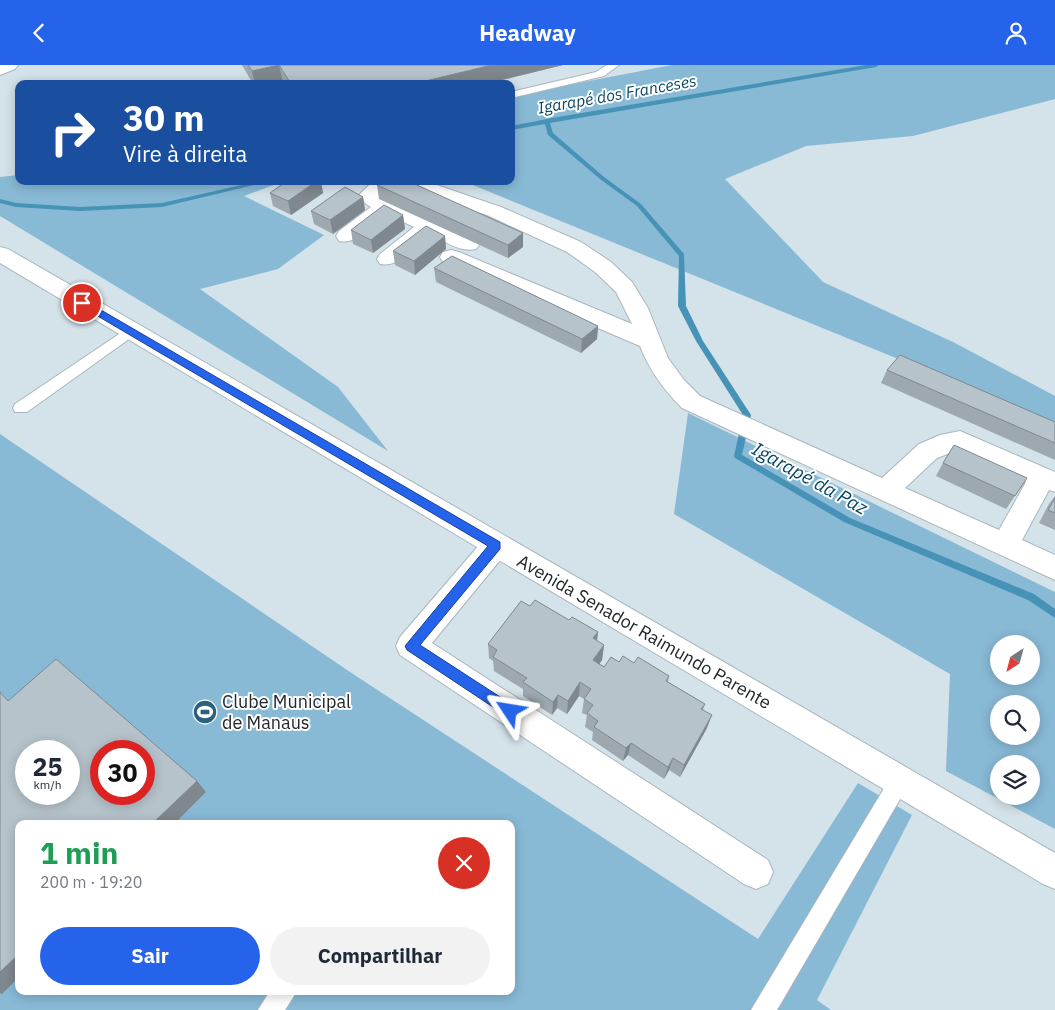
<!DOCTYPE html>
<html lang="pt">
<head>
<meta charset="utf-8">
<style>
	:root { --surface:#fff; --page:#f2f2f3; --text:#1f2937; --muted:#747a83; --accent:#2563eb }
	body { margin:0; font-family:"IBM Plex Sans",sans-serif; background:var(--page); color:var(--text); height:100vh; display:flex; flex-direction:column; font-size:19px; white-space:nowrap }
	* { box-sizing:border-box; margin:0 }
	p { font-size:16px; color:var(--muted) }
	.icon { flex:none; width:28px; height:28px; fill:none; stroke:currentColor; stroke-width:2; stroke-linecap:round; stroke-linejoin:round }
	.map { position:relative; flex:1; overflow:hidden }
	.side { position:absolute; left:15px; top:755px; width:500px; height:175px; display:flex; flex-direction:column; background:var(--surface); border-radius:10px; box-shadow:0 2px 12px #0003 }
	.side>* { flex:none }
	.top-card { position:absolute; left:15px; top:15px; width:500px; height:105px; border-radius:10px; box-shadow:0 2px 12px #0003; background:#1a4fa0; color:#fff; overflow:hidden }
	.needle { width:32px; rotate:216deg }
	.buttons { position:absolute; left:990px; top:570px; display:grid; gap:10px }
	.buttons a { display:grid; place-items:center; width:50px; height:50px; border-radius:50%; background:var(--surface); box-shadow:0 2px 12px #0003; font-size:25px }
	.speed { position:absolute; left:15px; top:675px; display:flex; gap:10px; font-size:25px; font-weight:700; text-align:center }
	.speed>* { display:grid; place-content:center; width:65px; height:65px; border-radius:50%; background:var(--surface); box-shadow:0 2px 12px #0003; line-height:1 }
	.speed small { font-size:12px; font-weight:400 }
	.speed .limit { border:8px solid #d22; background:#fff; color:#111 }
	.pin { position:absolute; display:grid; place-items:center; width:42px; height:42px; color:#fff; margin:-21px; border:2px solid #fff; border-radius:50%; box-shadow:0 1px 5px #0007 }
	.me { position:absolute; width:55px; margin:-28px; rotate:303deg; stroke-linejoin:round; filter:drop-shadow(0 0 4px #0008) }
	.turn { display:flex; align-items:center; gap:18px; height:105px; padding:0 25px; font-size:22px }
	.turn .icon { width:65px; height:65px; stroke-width:2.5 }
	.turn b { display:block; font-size:35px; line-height:42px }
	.round { display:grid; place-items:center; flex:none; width:52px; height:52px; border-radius:26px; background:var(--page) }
	.overview { display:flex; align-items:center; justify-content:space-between; height:85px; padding:0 25px }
	h1 { font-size:30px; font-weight:800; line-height:38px; color:#1e9e55 }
	.action { display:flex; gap:10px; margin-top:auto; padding:10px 25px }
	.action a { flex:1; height:58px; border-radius:30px; background:var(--accent); color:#fff; font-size:20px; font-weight:800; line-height:58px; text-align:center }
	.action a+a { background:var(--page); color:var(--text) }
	header { display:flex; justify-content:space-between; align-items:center; height:65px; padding:0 25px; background:var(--accent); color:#fff; font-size:22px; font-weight:800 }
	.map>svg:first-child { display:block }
	.green { fill:#88b9d5; fill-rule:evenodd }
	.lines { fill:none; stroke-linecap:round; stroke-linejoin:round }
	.stream { fill:#4792b7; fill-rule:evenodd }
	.service-casing { stroke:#a9b6bd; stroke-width:2 }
	.minor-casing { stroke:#a9b6bd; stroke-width:2 }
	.tertiary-casing { stroke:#a9b6bd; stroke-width:2 }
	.service { fill:#fff; fill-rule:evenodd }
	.minor { fill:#fff; fill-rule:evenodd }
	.tertiary { fill:#fff; fill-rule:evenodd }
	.wall { fill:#9da8af }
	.shaded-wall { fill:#7f888e }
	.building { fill:#b6c3cb; stroke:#7f888e; fill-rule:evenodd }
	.route { fill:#2563eb; stroke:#184099 }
	.labels { text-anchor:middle; stroke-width:4; stroke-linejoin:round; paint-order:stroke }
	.far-water-label { font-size:16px; font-style:italic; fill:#074761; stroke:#fff }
	.street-label { font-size:18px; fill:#22272a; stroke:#fff }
	.poi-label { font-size:18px; fill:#22272a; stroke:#fff; text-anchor:start }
	.water-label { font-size:19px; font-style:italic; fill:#074761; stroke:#fff }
</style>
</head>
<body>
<header><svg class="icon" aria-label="back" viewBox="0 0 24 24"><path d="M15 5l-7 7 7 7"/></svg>Headway<svg class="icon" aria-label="person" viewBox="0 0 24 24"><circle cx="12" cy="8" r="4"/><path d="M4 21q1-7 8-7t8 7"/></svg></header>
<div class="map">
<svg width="1055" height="945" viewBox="0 0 1055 945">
	<rect width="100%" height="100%" fill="#d4e2e9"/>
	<!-- green -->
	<path class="green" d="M672,0H1055V34L913,71L806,81L725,114L823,217L953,277L1055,331V358L463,116H511V31Z
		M19,110V116H285L244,131L324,170L278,204L200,224L338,322L388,386L0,151V112Z
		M688,348L1055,527V764L946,706L950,609L674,449ZM999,579H1031V611H999ZM999,639H1031V671H999ZM999,699H1031V731H999Z
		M0,369L350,607L758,874L858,718L912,750L817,935L831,945H0ZM26,686H69V729H26ZM101,686H144V729H101ZM19,759H511V926H19Z"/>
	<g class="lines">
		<!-- stream -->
		<path class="stream" d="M866,0H879L876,2L550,58L553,68L604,112L641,139L684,189L686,241L703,276L751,350L742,390L850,453L1034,529L1055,544V553L1028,535L844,457L735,393L734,391L743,350L696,276L678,241L679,191L637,141L600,114L548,70L545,59L511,65V61L552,53Z
			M259,116H271L162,142L80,146L16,142L0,138V134L16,138L80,142L162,138Z"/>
		<!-- service casing -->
		<g class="service-casing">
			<path id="service" d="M607,0H619L604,11L511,33V27L596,7Z
				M131,261L136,263L138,266L136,269L27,347H15L13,343L15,339Z
				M899,707L906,710L909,717L906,724L777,945H751L892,710Z
				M270,926H297L285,945H258Z"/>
		</g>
		<!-- minor casing -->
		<g class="minor-casing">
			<path id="minor" d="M373,116H425L501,142L581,177L611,197L632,217L648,243L668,293L684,315L700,331L882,413L919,379L940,370L960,366L1055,407V427L1049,425L1022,475L1055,490V515L682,343C664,325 649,305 640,281L443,197L440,192L443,187L451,185L459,187L632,259L616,227L595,207L567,187L487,150L398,122L388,124L380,131L476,174L480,179L476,184C461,188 444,176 430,169C418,182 398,203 380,199L377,194L380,189L414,162L387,149C374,160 357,180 339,176L336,171L339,166L371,142L366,139L359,130ZM958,385L1026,417L999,465L905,423L937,393Z
				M496,469L506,472L510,480L506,488L432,578L768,795L773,807L768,819L756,824L744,819L400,590L396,581L400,572L486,472Z"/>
		</g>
		<!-- tertiary casing -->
		<g class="tertiary-casing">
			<path id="tertiary" d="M0,0H18L15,4L0,10Z
				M0,182L8,184L1055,788V824L1043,819L0,198Z"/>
		</g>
		<!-- service -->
		<use href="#service" class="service"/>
		<!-- minor -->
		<use href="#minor" class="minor"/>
		<!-- tertiary -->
		<use href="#tertiary" class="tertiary"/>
	</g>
	<!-- wall -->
	<path class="wall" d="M242,0H563L486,19H284L283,17L276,19H253Z
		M287,116H321L323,128L291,150L273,141L270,128Z
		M377,120L523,168V182L508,193L379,134Z
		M363,132L365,145L333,169L314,159L311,146Z
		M403,150L405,164L373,188L353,179L351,165Z
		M445,171L446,184L415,210L395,200L393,186Z
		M434,203L598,261L597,274L581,288L436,217Z
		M887,305L1055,357V395L881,318Z
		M943,398L1027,413L1006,444L936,411Z
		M1055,431V465L1039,458L1049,439Z
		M530,541L569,555L598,567L597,576L604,580L602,595L599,599L604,602L619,597L634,598L669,611L668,617L705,639L703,645L707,663L680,712L669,705L664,714L628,690L623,696L592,675L593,667L585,662L587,650L582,648L584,634L579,631L567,649L557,643L552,650L523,631V624L494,606L493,596L489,593L488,579Z"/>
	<!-- shaded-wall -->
	<path class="shaded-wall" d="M279,0L283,17L276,19H255L252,6Z
		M492,0H563L486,19H413Z
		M317,116H321L323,128L291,150L288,136Z
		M363,132L365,145L333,169L330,155Z
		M403,150L405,164L373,188L371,175Z
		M523,168V182L508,193V180Z
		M445,171L446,184L415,210L414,196Z
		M598,261L597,274L581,288L582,274Z
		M598,567L596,582L593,573Z
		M604,580L602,595L592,610L593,595Z
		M580,617L579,631L567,649L568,636Z
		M558,630L557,643L552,650L553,637Z
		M712,650L707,663L680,712L684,700Z
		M631,678L628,690L623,696L626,683Z
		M673,693L669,705L664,714L668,702Z
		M197,716L206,727L174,759H152Z
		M19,889V912L2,929L0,928V907Z"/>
	<!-- building -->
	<path class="building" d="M248,0H492L413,19H291L279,0L252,6Z
		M287,116H317L288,136L270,128Z
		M384,116H408L523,168L508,180L377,120Z
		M345,122L363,132L330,155L311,146Z
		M384,140L403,150L371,175L351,165Z
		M426,161L445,171L414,196L393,186Z
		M452,191L598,261L582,274L434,203Z
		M900,290L1055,357V378L887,305Z
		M954,380L1027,413L1015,431L943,398Z
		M1055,433V448L1048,445Z
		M535,535L569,555L572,552L598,567L593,573L604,580L593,595L604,602L611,592L619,597L623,591L634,598L638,592L669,611L666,616L705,639L701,644L712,650L684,700L673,693L668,702L631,678L626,683L594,662L598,656L587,648L593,640L584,634L591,624L580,617L568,636L558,630L553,637L523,617L527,613L493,592L497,585L488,579L521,536L530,541Z
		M56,594L197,716L152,759H19V889L0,907V627L8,636ZM26,686H69V729H26ZM101,686H144V729H101Z"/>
	<!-- route -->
	<path class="route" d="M82,234L500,477V484L420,580L514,641L516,646L514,650H505L407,585L405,581L488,481L79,240L77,238Z"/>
	<!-- icons -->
	<defs>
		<g id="stadium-disc" transform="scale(1.25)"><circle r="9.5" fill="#2a617c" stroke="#fff"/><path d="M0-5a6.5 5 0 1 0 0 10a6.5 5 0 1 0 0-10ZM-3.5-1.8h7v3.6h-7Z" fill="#fff"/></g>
	</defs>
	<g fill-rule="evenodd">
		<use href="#stadium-disc" x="205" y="647"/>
	</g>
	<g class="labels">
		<!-- far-water labels -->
		<g class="far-water-label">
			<text transform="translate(617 29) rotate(-10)" y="6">Igarapé dos Franceses</text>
		</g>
		<!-- street labels -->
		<g class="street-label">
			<text transform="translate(644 567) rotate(30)" y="6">Avenida Senador Raimundo Parente</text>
		</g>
		<!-- poi labels -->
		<g class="poi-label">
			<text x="222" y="643">Clube Municipal<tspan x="222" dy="21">de Manaus</tspan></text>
		</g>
		<!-- water labels -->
		<g class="water-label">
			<text transform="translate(810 413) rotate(29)" y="7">Igarapé da Paz</text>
		</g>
	</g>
</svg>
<div class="buttons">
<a><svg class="needle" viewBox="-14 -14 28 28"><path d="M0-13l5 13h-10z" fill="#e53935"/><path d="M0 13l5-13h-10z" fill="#747a83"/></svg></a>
<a><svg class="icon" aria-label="search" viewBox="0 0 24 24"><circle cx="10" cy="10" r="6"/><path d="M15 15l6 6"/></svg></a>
<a><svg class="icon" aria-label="layers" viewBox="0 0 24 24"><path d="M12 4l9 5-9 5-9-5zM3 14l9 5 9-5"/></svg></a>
</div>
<div class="speed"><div>25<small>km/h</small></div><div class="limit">30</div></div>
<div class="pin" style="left:82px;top:238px;background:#d93025"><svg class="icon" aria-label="arrive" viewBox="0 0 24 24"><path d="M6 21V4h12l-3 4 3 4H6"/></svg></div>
<svg class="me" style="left:510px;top:646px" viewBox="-20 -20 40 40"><path d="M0-17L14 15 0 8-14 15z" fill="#2563eb" stroke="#fff" stroke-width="4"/></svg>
<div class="top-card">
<div class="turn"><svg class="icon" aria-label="right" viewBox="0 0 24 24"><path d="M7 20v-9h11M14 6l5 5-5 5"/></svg><div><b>30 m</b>Vire à direita</div></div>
</div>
<section class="side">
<div class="overview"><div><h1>1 min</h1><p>200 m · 19:20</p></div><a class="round" style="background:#d93025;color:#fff"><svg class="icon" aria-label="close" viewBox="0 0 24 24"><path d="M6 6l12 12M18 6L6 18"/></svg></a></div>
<div class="action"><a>Sair</a><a>Compartilhar</a></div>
</section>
</div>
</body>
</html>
